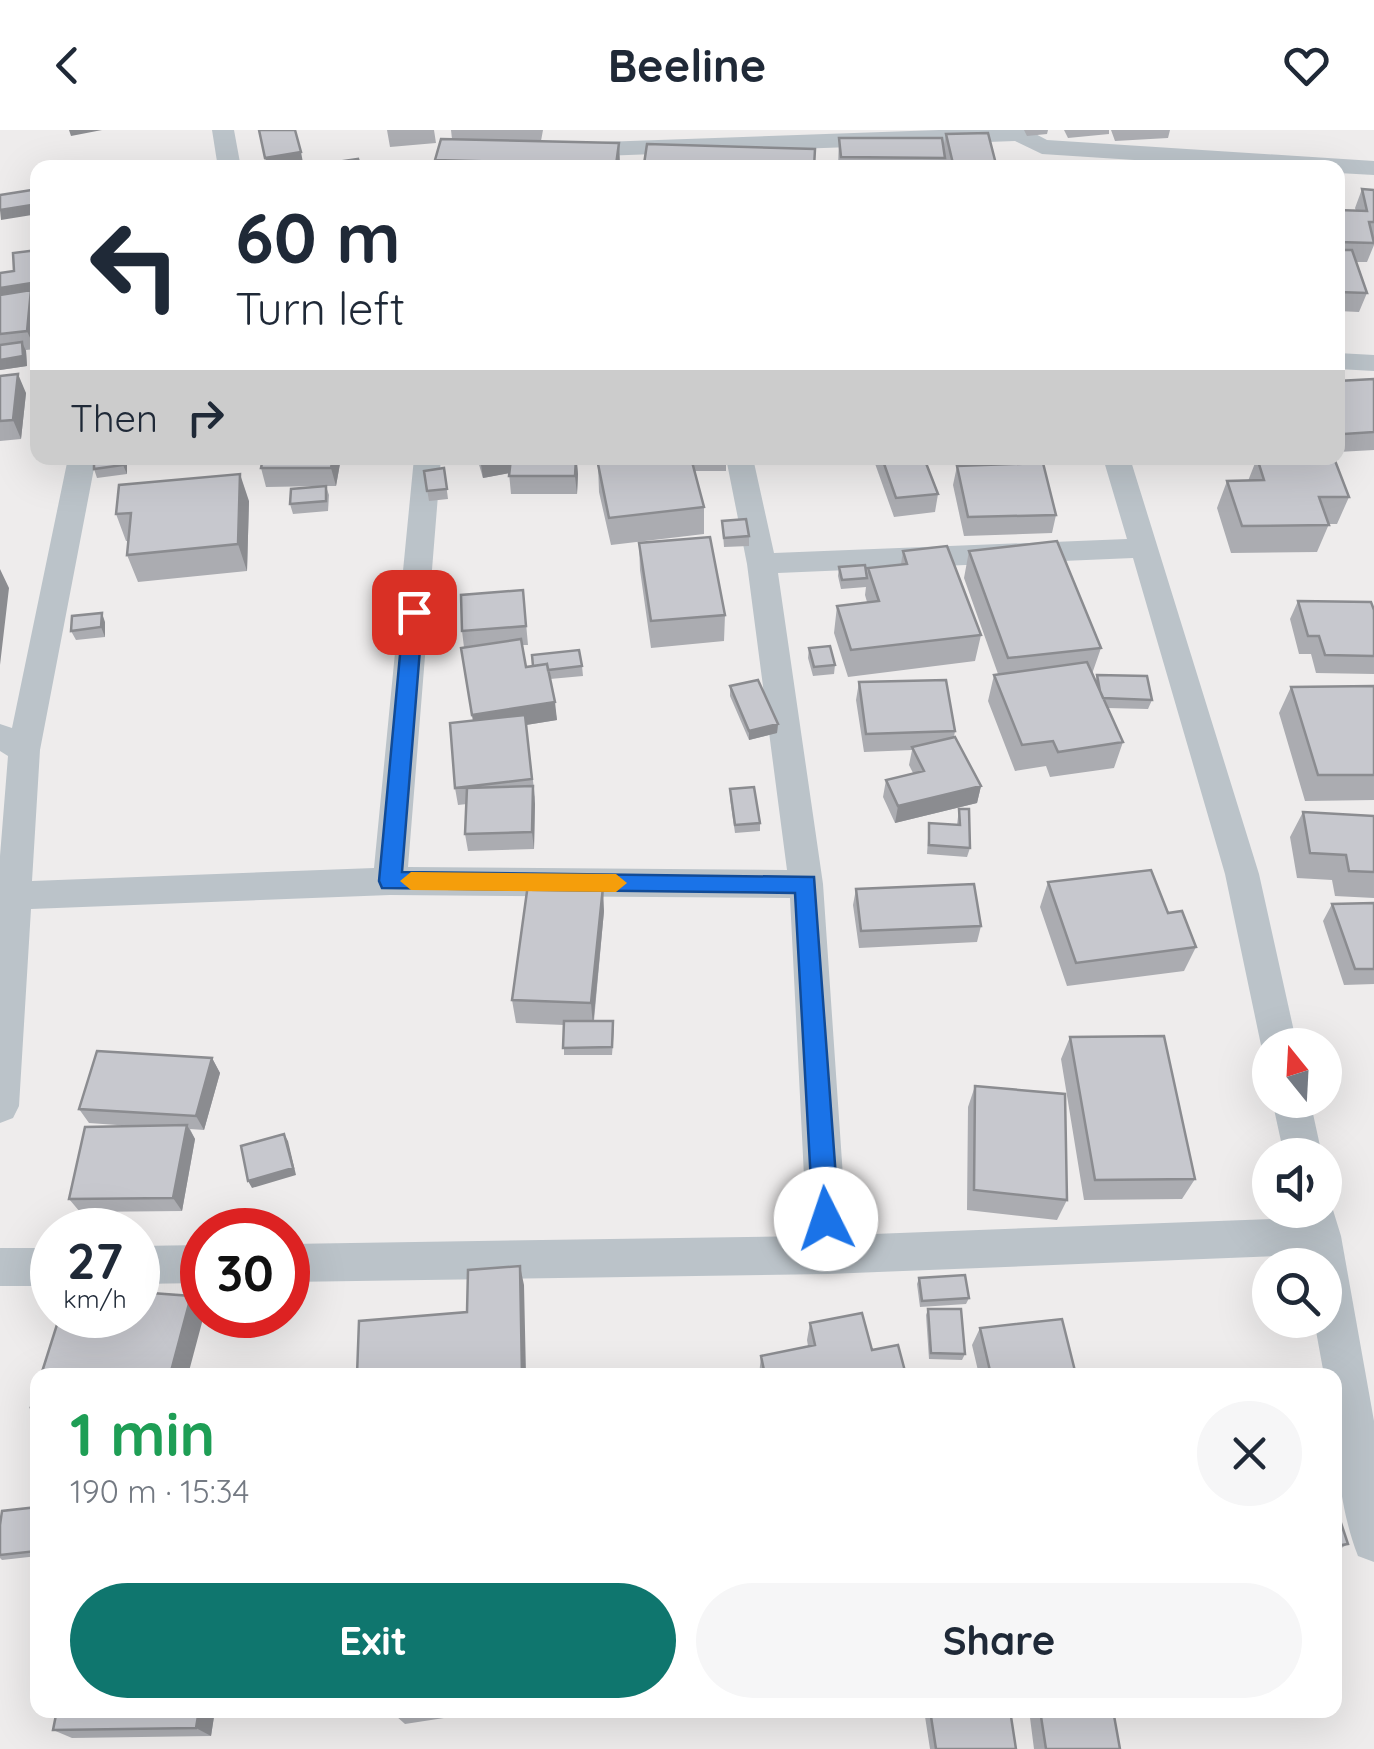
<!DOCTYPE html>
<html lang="en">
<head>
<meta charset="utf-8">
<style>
	:root { --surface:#fff; --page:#f6f6f7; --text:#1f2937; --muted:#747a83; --accent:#0f766e }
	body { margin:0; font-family:Quicksand,sans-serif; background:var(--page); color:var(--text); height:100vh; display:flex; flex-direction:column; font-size:38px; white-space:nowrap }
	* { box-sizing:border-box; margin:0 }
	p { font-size:32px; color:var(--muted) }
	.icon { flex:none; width:55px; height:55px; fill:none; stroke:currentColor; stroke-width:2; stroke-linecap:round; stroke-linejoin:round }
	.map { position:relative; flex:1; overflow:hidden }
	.side { position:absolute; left:30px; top:1238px; width:1312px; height:350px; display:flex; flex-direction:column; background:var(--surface); border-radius:20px; box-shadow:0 10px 40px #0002 }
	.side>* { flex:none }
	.banner { position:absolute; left:30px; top:30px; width:1315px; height:305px; border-radius:20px; box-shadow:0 10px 40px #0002; background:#fff; color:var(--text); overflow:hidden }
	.needle { width:65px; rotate:342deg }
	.tools { position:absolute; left:1252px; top:898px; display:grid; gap:20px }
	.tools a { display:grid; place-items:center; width:90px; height:90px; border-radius:50%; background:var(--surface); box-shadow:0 10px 40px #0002; font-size:50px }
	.speed { position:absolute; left:30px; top:1078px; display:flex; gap:20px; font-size:50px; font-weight:700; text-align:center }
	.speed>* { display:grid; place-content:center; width:130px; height:130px; border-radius:50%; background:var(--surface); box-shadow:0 10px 40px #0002; line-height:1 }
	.speed small { font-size:25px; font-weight:400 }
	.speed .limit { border:15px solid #d22; background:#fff; color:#111 }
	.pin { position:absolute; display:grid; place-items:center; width:85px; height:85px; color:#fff; margin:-42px; border-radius:20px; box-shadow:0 5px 15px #0006 }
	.me { position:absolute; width:110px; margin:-55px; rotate:356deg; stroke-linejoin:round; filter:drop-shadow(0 0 8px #0008) }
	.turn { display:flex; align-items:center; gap:35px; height:210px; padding:0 40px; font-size:45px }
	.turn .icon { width:130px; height:130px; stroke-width:2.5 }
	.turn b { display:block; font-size:70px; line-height:85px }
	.then { display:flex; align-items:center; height:95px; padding:0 40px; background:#0003; gap:20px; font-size:38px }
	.round { display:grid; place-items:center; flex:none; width:105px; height:105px; border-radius:52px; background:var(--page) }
	.summary { display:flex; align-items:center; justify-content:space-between; height:170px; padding:0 40px }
	h1 { font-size:60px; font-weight:800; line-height:75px; color:#1e9e55 }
	.cta { display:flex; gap:20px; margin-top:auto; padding:20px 40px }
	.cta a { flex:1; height:115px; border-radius:60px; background:var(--accent); color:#fff; font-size:40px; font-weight:800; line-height:115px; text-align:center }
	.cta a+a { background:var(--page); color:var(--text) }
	header { display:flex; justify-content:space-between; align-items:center; height:130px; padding:0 40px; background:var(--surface); font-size:45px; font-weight:800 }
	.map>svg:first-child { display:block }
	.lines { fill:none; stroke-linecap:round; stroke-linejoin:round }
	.street { fill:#bbc3c9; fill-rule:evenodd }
	.wall { fill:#abacb1 }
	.shaded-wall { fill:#8b8c90 }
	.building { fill:#c7c8ce; stroke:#8b8c90; stroke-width:2.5 }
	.route { fill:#1a73e8; stroke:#114b97; stroke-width:2.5 }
	.slow { fill:#f59e0b }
</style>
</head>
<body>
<header><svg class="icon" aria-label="back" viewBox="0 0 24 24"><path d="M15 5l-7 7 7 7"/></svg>Beeline<svg class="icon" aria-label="heart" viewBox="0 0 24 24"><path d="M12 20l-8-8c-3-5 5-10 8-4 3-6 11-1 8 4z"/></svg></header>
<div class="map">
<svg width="1374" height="1619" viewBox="0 0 1374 1619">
	<rect width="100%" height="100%" fill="#eeecec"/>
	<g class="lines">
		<!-- street -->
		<path class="street" d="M212,0H234L241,38H218Z
			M939,0H1028L1047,10L1374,31V45L1338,43V38H1257L1042,24L1015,11L574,27L563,20L574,13Z
			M1338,223L1374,225V241L1338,239Z
			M68,328H96L40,620L32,751L374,738L414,328H441L408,737L787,740L747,434L726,328H753L774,423L1127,409L1103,328H1130L1259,744L1297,915H1270V928L1261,915L1225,744L1133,428L778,443L823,754L847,1105L1297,1088L1295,1080H1325V1066L1329,1067L1341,1106L1374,1291V1432L1358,1426C1336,1370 1335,1304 1335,1245H1324L1314,1190H1325V1135H1305L1303,1125L828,1144L288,1152V1114L807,1106L790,768L390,765L31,779L19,976L13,988L0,993V726L8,626L0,621V594L12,598Z
			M1272,970H1310L1322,1025H1284Z
			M202,1115V1153L138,1154V1116Z
			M0,1118H52V1156H0Z"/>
	</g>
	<!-- wall -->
	<path class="wall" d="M387,0H434L436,13L390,17Z
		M451,0H543L541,11L619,13L620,38H436L435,30L452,9Z
		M1024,0H1048L1047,4L1027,6Z
		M1064,0H1109V4L1068,8Z
		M1111,0H1170L1168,8L1115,11Z
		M946,4L997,38H838L839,8L943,19Z
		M647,14L814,38H644Z
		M1362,59L1374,60V115L1367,132H1356L1367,163L1359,182L1338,181V80L1356,81L1355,78Z
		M0,143L36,172L38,177L35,219L26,220L27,236L0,240Z
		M1338,198L1343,207L1340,217H1338Z
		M0,246L26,263L21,309L0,311Z
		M1374,249V320L1338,322V251Z
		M127,328V344L97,348L94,339Z
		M341,328L336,356H326L329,365L328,381L293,384L290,374L321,356L266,357L261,338Z
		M477,328H577L578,344L577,364H511L509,343L483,348Z
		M726,328V341H695L704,377V404L611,415L599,362L598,334Z
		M873,328H924L938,364L935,382L894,387Z
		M1257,328L1349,367L1337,394H1329L1317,422L1231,423L1217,378L1227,351H1248Z
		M957,336L1056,385L1052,403L964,406L953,355Z
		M444,338L448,369L429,371L424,341Z
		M249,371L247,441L138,452L127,425L128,411H126L116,384Z
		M722,391L749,406V416L724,417Z
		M639,413L725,485L724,511L651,518L640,440Z
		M903,421L981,505L975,531L848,547L834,503L837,476L867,472L865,465L866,457L841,459L838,446L839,437L867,443L868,438L901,434Z
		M969,421L1101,518L1092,544L1096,551L1097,545L1152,570L1148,579L1107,578L1123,612L1114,638L1050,647L1046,636L1015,641L988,571L994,545L998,544L964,448Z
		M523,460L528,515H522L526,537L582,536L583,546L550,549L557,590L526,595L535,667L534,719L468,721L465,704L467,674L458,675L455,658L473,591L462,501Z
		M1298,471L1374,480V544L1316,543L1311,524H1299L1290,489Z
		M105,492V507L76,510L71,501Z
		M809,518L835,535L834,544L813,546L808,528Z
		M859,552L955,601L954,607L981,656L977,673L895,693L883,667L886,650L913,643L909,635L912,620L864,622L856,570Z
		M730,556L778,594L777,603L749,610L730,566Z
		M1374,556V670L1305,671L1279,583L1291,557Z
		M730,659L760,693V701L735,703L730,668Z
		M959,679L970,718L967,727L927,724L929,693L957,695Z
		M1303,682L1374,686V768L1335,766L1332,750L1297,748L1290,707Z
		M1048,752L1168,783L1196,817L1184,841L1067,856L1040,777Z
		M856,759L981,796L977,812L859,818L853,775Z
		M1374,773V854L1344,855L1323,791L1332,774Z
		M604,781L594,891L614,899L612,925H564V895L516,893L512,870Z
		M1070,907L1195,1049L1182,1069L1084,1070L1061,929Z
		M212,928L220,943L204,1000L190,999L195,1009L182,1081L80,1082L69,1069L131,996L89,993L79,979Z
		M975,956L1067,1070L1057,1090L967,1080L968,977Z
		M919,1148L969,1168L966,1174L920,1177L917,1154Z
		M928,1179L965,1224L962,1230L929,1229L926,1185Z
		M810,1193L872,1220L906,1245H759L761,1226L808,1216L807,1210Z
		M980,1198L1076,1245H979L972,1215Z
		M1335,1375L1348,1414L1335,1422Z
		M38,1377V1426L2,1430L0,1428V1395Z
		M57,1580H215L211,1606L72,1608L53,1600Z
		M396,1580H496L405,1594L396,1586Z
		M924,1580H1010L1016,1619H930Z
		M1029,1580H1113L1120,1619H1034Z"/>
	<!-- shaded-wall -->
	<path class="shaded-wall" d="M69,0H102L71,6Z
		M619,13L620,38H616V35Z
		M301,22L304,38H268L265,28Z
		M38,74V84L1,90L0,80Z
		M38,152V172H36L38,187L35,219L27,201L0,178V158Z
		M22,212L26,221L27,236L0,240V230Z
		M18,244L26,263L21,309L13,290Z
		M123,328H127V344L123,335Z
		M333,328H341L336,356L331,338Z
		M480,328H566V333L483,348Z
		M576,328L578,344L577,364L575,346Z
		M240,344L249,371L247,441L238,414Z
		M0,439L9,458L0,535Z
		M102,483L105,492V507L101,497Z
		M555,572L557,590L526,595L535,667L526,595L475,602L472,585Z
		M778,594L777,603L749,610V601Z
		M533,656L535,674L534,719L532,702Z
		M981,656L977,673L895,693L898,676Z
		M603,757L604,781L593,896L591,873Z
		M212,928L220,943L204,1000L196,986Z
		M187,995L195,1009L182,1081L173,1068Z
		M284,1004L288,1011L296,1045L252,1058L248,1051Z
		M520,1136L524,1155L526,1245H522Z
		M191,1166L202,1181V1185H204L188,1245H170Z
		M199,1580H215L211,1606L196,1598Z"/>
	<!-- building -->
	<path class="building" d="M259,0H295L301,22L265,28Z
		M988,3L997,38H954L946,4Z
		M839,8H942L945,28L841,27Z
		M441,9L619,13L616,35L435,30Z
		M647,14L815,19L814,38L644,34Z
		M358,29L361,38H296Z
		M622,33H642V38H621Z
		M38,59V74L0,80V65Z
		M1362,59L1374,60V92H1369L1374,113L1338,112V80L1367,81Z
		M38,120V152L0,158V143L14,141L13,123Z
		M1338,120H1352L1367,163L1338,162Z
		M31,160L27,201L0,204V165Z
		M22,212L23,226L0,230V215Z
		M18,244L13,290L0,291V246Z
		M1374,249V302L1344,304L1338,290V251Z
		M94,328H123V335L94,339Z
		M263,328H333L331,338H261Z
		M511,328H576L575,346H509Z
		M659,328H691L704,377L609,388L598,334Z
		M692,328H726V331L692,332Z
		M882,328H924L938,364L896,368Z
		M1257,328H1334L1349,367H1319L1329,395L1242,396L1227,351L1264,350Z
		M1043,333L1056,385L968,387L957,336Z
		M444,338L447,359L427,361L424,341Z
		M240,344L238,414L127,425L131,383L116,384L119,355Z
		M326,356V371L290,374L291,359Z
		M746,389L749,406L724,408L722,391Z
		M710,407L725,485L651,491L639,413Z
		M1057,411L1101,518L1008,528L969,421Z
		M947,416L981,505L851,520L837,476L879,471L868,438L907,434L903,421Z
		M865,435L867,448L842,450L839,437Z
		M523,460L526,496L462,501L461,465Z
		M1298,471L1371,472L1374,480V526L1325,525L1319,506H1308Z
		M102,483L101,497L71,501L72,486Z
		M521,509L526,537L547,534L555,572L472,585L461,518Z
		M830,516L835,535L814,537L809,518Z
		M579,520L582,536L548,540L547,534L533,536L532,525Z
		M1087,532L1123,612L1058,622L1053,611L1022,615L994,545Z
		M1097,545L1147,546L1152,570L1103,568L1100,561Z
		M758,550L778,594L749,601L730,556Z
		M946,550L955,601L866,604L859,552Z
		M1374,556V645H1318L1291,557Z
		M525,585L532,649L455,658L450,593Z
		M955,607L981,656L898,676L886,650L924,641L912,617Z
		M533,656L532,702L465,704L467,658Z
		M754,657L760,693L735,695L730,659Z
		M959,679H969L970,718L929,715V693L960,695Z
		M1303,682L1374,686V742L1349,741L1346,725L1310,723Z
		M1151,740L1168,783L1182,781L1196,817L1076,833L1048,752Z
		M528,754L603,757L591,873L512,870Z
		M974,754L981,796L861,801L856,759Z
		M1374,773V839H1355L1332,774Z
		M564,891H613L612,917L563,918Z
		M1164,906L1195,1049L1095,1050L1070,907Z
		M97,921L212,928L196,986L79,979Z
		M975,956L1065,964L1067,1070L974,1060Z
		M187,995L173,1068L69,1069L85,997Z
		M284,1004L293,1038L248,1051L241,1016Z
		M520,1136L522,1245H357L359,1191L467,1182L468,1140Z
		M965,1145L969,1168L922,1171L919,1148Z
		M138,1162L191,1166L170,1245H41L60,1185H138Z
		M928,1179H961L965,1224L931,1223Z
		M862,1183L872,1220L898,1215L906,1245H765L761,1226L815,1215L810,1193Z
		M1062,1189L1076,1245H991L980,1198Z
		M38,1255V1277H31Z
		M1335,1375L1348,1414L1335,1416Z
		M38,1377L37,1421L0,1425V1395L2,1381Z
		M57,1580H199L196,1598L53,1600Z
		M396,1580H436L396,1586Z
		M930,1580H1010L1016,1619H936Z
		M1040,1580H1113L1120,1619H1046Z"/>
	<!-- route -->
	<path class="route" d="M414,475L423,482L402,742L814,747L839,1089L835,1098H817L813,1089L795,763L382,758L379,751L404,482Z"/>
	<!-- slow -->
	<path class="slow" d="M411,742L616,744L627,753L616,762L411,760L400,751Z"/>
</svg>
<div class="tools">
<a><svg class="needle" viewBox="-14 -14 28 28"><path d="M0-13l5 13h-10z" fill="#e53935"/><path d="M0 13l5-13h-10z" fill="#747a83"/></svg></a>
<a><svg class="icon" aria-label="sound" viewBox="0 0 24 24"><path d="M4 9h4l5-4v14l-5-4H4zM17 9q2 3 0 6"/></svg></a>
<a><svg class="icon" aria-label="search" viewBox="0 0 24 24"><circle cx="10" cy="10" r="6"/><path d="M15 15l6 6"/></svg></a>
</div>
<div class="speed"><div>27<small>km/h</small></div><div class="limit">30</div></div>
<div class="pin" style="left:414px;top:482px;background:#d93025"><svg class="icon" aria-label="arrive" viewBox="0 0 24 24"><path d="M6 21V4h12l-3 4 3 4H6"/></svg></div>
<svg class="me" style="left:826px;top:1089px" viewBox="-20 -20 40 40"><circle r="19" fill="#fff"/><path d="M0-13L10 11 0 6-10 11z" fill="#1a73e8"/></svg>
<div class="banner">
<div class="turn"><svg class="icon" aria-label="left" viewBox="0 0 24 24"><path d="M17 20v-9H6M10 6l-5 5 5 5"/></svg><div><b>60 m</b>Turn left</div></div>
<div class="then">Then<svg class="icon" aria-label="right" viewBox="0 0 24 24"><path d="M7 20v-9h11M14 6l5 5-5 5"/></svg></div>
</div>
<section class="side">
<div class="summary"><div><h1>1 min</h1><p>190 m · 15:34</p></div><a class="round"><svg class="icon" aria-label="close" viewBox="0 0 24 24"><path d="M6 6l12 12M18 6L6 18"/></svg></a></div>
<div class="cta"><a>Exit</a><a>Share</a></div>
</section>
</div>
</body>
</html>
